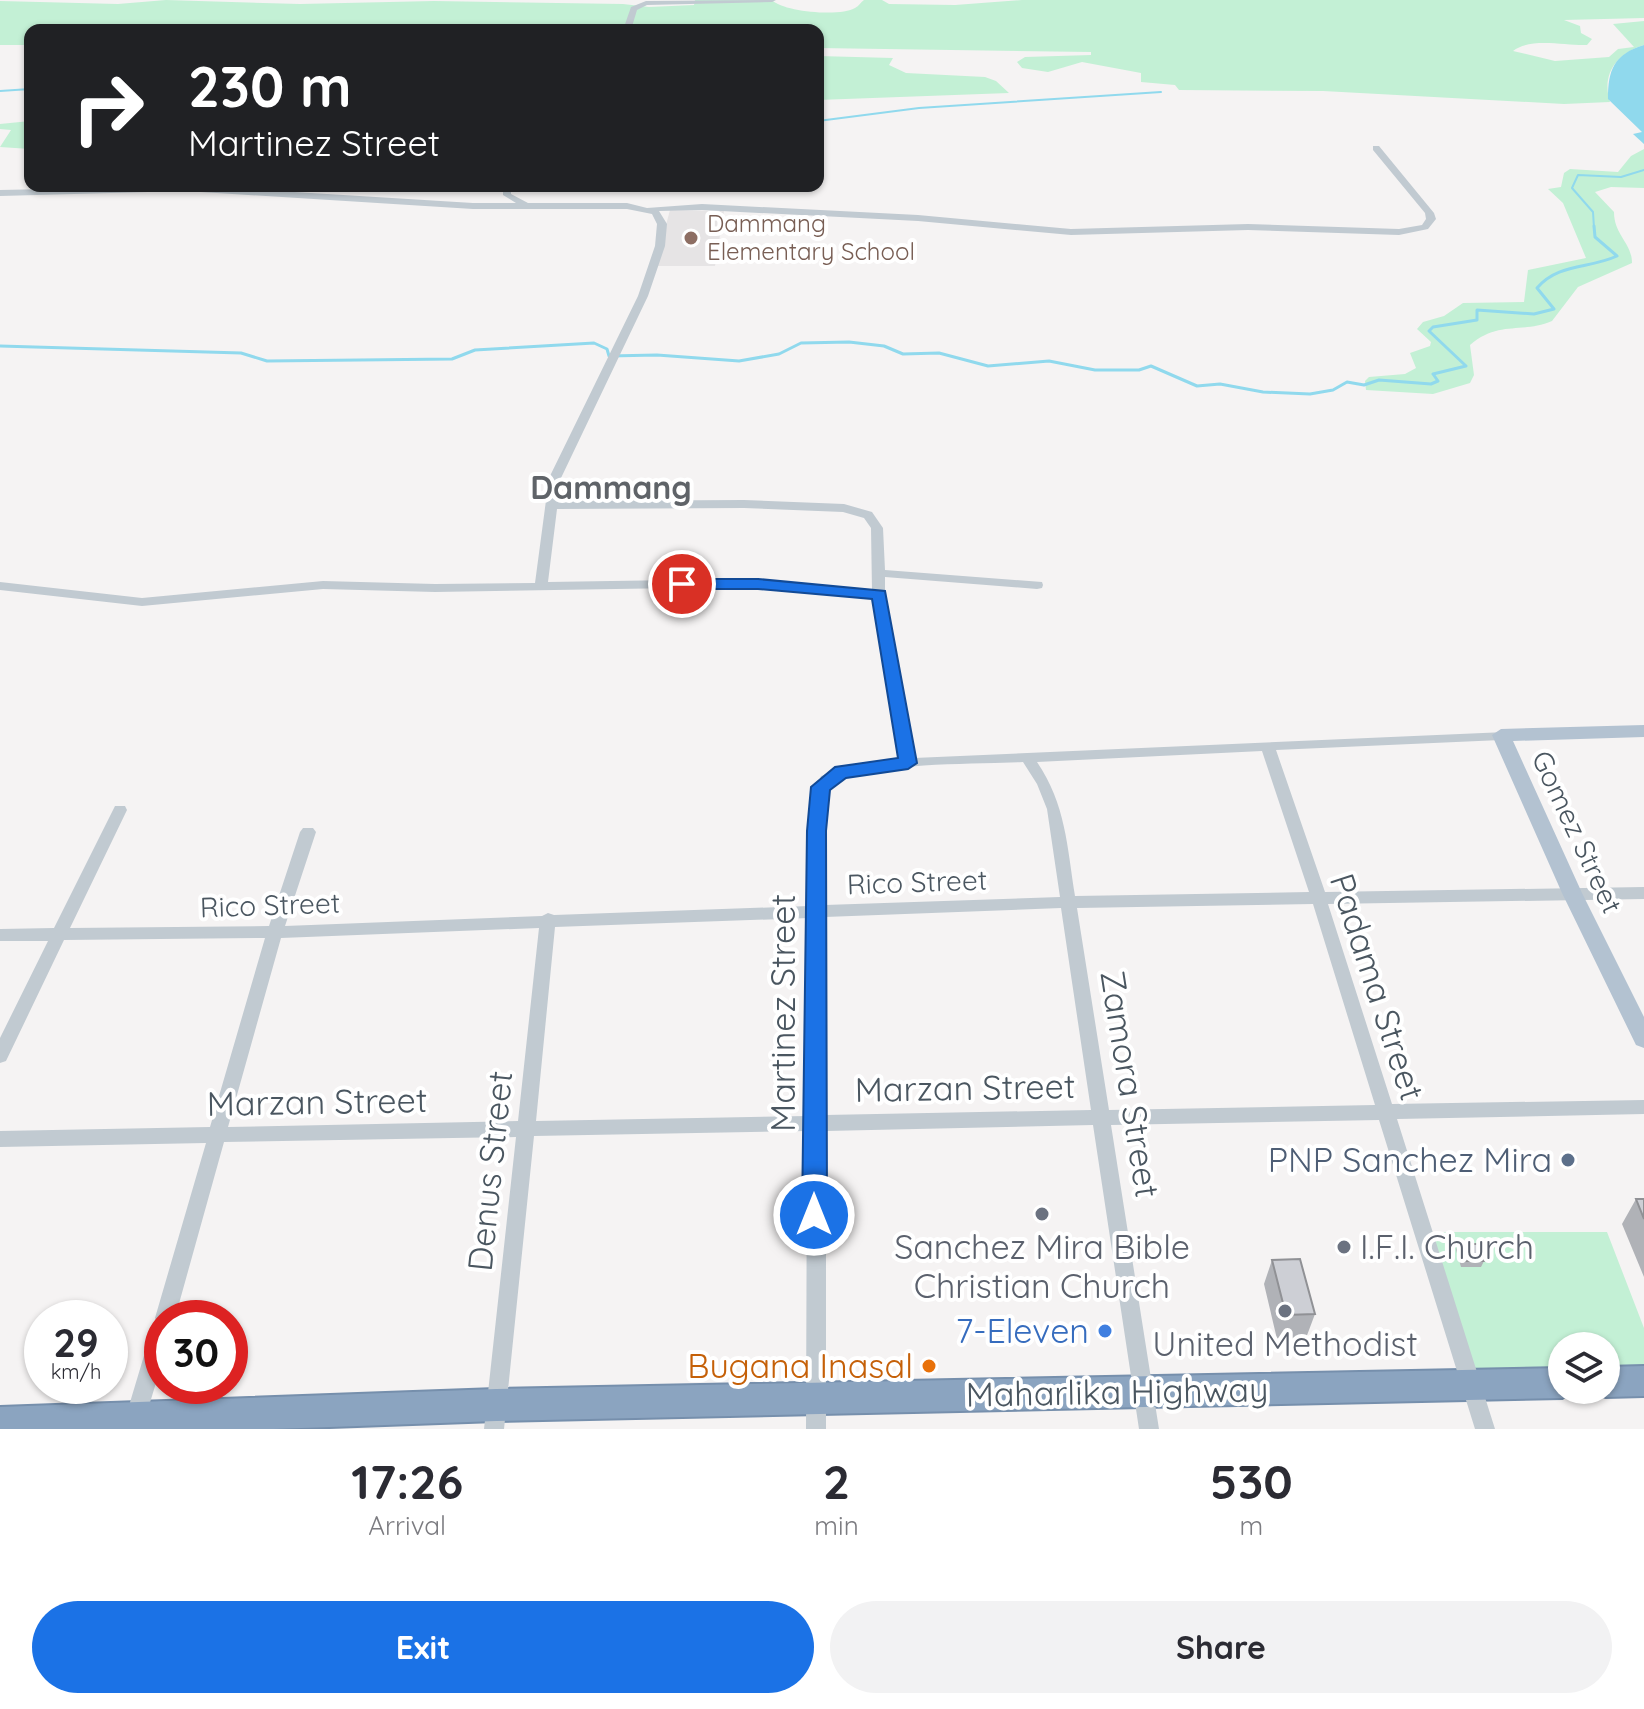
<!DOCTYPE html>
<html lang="en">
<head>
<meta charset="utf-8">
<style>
	:root { --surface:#fff; --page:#f2f2f3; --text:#2b2b33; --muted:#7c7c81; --accent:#1b72e6 }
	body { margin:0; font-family:Quicksand,sans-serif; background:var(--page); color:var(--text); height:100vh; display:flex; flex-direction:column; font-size:30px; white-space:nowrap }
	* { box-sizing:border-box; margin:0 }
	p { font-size:26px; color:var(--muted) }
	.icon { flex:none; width:44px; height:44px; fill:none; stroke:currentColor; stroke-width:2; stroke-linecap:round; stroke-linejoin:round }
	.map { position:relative; height:1429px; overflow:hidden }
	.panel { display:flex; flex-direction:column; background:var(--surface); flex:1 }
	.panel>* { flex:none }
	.banner { position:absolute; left:24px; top:24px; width:800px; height:168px; border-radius:16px; box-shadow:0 2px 6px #0004; background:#202124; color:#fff; overflow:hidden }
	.fabs { position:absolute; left:1548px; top:1332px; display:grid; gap:16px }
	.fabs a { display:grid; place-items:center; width:72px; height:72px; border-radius:50%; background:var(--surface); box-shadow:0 2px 6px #0004; font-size:40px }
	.speed { position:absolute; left:24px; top:1300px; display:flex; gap:16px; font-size:40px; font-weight:700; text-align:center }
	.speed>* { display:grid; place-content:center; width:104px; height:104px; border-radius:50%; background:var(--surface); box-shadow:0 2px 6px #0004; line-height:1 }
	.speed small { font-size:20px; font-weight:400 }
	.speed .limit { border:12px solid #d22; background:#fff; color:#111 }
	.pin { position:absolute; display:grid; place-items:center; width:68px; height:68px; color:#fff; margin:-34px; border:4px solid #fff; border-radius:50%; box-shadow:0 2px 8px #0007 }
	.me { position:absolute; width:88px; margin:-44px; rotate:0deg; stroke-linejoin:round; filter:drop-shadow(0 0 6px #0008) }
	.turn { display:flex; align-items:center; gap:28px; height:168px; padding:0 32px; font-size:36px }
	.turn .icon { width:104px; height:104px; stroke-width:2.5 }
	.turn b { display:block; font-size:56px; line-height:68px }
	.eta { display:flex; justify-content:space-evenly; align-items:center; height:136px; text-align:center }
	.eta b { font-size:48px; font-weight:700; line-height:56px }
	.action { display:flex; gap:16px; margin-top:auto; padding:16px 32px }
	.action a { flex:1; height:92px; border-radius:48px; background:var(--accent); color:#fff; font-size:32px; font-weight:700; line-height:92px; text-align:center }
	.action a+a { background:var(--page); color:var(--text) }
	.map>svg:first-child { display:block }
	.education { fill:#e6e4e5 }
	.green { fill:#c3f0d5 }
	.water { fill:#90d9ed }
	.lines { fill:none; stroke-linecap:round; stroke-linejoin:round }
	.stream-far1 { stroke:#90d9ed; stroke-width:2 }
	.stream { stroke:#90d9ed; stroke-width:3 }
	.highway-casing { stroke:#768fac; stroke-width:4 }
	.minor { fill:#c1cad1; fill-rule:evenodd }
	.major { fill:#b3c2d1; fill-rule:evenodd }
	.highway { fill:#8ba4c0; fill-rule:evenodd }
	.wall { fill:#b0b2b7 }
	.shaded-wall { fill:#909195 }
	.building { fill:#cdcfd5; stroke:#909195; stroke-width:2 }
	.route { fill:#1b72e6; stroke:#124a96; stroke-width:2 }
	.education-dot { fill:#8d6e63; stroke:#fff; stroke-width:3 }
	.service-dot { fill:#5c6f8a; stroke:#fff; stroke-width:3 }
	.worship-dot { fill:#6b7280; stroke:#fff; stroke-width:3 }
	.shop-dot { fill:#3f7fe0; stroke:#fff; stroke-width:3 }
	.food-dot { fill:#e8710a; stroke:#fff; stroke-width:3 }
	.labels { text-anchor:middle; stroke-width:8; stroke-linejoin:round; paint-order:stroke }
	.far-education-label { font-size:24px; fill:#785e54; stroke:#fff; text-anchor:start }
	.street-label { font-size:28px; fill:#4a5660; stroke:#fff }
	.quarter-label { font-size:32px; font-weight:bold; fill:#5f6368; stroke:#fff }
	.near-street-label { font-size:34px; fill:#4a5660; stroke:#fff }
	.near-service-label { font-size:34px; fill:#4e5e75; stroke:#fff; text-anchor:end }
	.near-worship-label { font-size:34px; fill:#5b616d; stroke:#fff }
	.near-shop-label { font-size:34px; fill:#366cbe; stroke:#fff; text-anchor:end }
	.near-food-label { font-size:34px; fill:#c56008; stroke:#fff; text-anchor:end }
</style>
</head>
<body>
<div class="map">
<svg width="1644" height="1429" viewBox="0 0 1644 1429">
	<rect width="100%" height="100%" fill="#f5f3f3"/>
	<!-- education -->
	<path class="education" d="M670,210L724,211L715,266H655Z"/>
	<!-- green -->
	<path class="green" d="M166,0L300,4L434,1L623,4L649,7L694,5L695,0H772C783,12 841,17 855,8C859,6 861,2 864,0H882L889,4L955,5L1022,0H1644V18L1564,20L1580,26L1581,33L1592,39L1587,45C1566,46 1530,37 1513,51L1555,61L1609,57L1618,49L1634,47L1613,24L1644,21V45C1617,53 1601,74 1610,102L1564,104L1323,91L1179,90L1175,85L1141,82V73L1082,62L1048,72L1022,68L1017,62L1025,57L1091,55V52L818,48V30H30V45H0V1L118,4Z
		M818,56L893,58L889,65L906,73L985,77L996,81L1009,93L818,100Z
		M30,121V149L0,147L11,130L0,129V124Z
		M1644,149V188L1611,187L1595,192L1614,212C1614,235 1632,243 1632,263L1578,287L1552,321C1521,334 1499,320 1470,345L1474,375L1470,383L1433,394L1366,390L1365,381L1369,377L1405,374L1416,368L1410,353L1430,346L1431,342L1417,329L1423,322L1444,316L1463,303L1524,302L1528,270L1586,258L1563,203L1548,189L1561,187L1564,173L1570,169L1618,172L1631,156Z
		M1425,1232H1607L1644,1328V1381L1606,1382V1346H1562V1383L1471,1385Z"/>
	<!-- water -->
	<path class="water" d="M1644,45V144L1633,134L1642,132L1608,99C1608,70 1614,54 1644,45Z"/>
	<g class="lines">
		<!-- stream-far1 -->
		<path class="stream-far1" d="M0,91L30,89
			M818,121L919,108L1161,92
			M1594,228L1593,212L1572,188L1578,175L1621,177L1644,170"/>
		<!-- stream -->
		<path class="stream" d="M0,346L241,353L267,361L452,359L475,350L594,343L607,349L609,356L657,355L739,361L779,354L801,343L849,342L884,346L903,354L939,353L988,366L1049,361L1095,370H1139L1151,366L1197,386L1220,384L1263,392L1310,394L1333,390L1347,382L1364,385L1379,380L1431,384L1438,381L1433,374L1466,366L1429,331L1433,327L1477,320V310L1534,314L1554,309L1537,288C1558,263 1589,269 1617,256L1595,237L1594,226"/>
		<!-- highway casing -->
		<g class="highway-casing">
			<path id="highway" d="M1644,1366V1396L1606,1397L1595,1393L1593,1390H1606V1367Z
				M1562,1368V1390H1575L1562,1398L496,1421L274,1429H0V1407L496,1389Z"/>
		</g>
		<!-- minor -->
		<path class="minor" d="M776,0L772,2L647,5L637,10L631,30H623L631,7L646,1Z
			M1373,146H1379L1434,213L1436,219L1428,229L1399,235L1248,230L1071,235L918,221L702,210L659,211L667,224L665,246L648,296L561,478L558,501L744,500L844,504L872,512L883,528L885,570L1042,582L1043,585L1042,588L1037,589L885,577V595L914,758L1506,732L1508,735L1506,738L1501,740L1276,750L1325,892L1644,887V899L1328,904L1392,1104L1644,1100V1114L1397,1119L1495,1429H1475L1379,1120L1111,1125L1159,1429H1139L1093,1125L826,1131V1429H806L807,1131L534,1136L504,1429H484L516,1137L224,1142L175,1318H162V1363L142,1429H122L152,1329L157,1322L155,1318L206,1143L0,1147V1131L210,1127L265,938L64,940L6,1061L0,1063V1038L48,941H0V929L54,928L115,806H125L127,810L70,928L269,926L300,832L303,828H313L316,832L285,926L542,916L548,913L554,915L809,906L810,804L821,776L856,764L900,759L873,598L739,587L435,592L323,589L142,606L0,590V582L142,598L323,581L435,584L535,583L549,478L638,296L655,246L657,224L652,214L627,209H473L185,191L0,196V190L196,186L473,203H516L503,195V186H511V194L528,203H627L647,208L702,204L918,215L1071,229L1248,224L1399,229L1422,225L1426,219L1425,213L1373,150ZM744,508L843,512L864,518L871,528L872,591L739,579L548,582L557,509ZM1262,751L1309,892L1075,896C1067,846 1066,805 1037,762ZM1023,762L1037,784L1047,809L1060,897L825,905L824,804L832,783C892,761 960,765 1023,762ZM1313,904L1375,1105L1109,1110L1077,908ZM1061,908L1091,1110L825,1115V917ZM809,918L808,1116L536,1121L555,927ZM539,928L518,1121L228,1127L281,938Z"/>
		<!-- major -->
		<path class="major" d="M1644,725V737L1513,741L1582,893L1644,1017V1048L1636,1045L1562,893L1492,735L1501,729Z"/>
		<!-- highway -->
		<use href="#highway" class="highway"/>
	</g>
	<!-- wall -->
	<path class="wall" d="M1636,1199H1644V1277L1622,1224Z
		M1458,1244L1484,1261L1481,1267H1461L1456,1250Z
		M1272,1260L1315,1314L1306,1338L1277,1339L1264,1284Z
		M83,1386L79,1399L59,1400L52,1388Z"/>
	<!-- shaded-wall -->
	<path class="shaded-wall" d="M73,1386H83L79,1399L72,1387Z"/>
	<!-- building -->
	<path class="building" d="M1636,1199H1644V1219Z
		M1458,1244H1478L1484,1261H1464Z
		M1300,1259L1315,1314L1286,1315L1272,1260Z
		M53,1386H73L72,1387L52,1388Z"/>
	<!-- route -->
	<path class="route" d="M758,579L885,591L917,763L908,769L846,778L830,790L826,831L827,1215L823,1222L814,1225L806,1222L802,1215L807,831L811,787L835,767L898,758L872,599L758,589H682L674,584L682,579Z"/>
	<!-- markers -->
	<circle class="education-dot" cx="691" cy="238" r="8"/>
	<circle class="service-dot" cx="1568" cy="1160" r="8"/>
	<g class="worship-dot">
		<circle cx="1042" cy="1214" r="8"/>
		<circle cx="1344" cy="1247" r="8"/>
		<circle cx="1285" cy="1311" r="8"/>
	</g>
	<circle class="shop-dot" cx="1105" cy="1331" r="8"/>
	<circle class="food-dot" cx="929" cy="1366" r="8"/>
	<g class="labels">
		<!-- far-education labels -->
		<g class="far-education-label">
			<text x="707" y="232">Dammang<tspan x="707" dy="28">Elementary School</tspan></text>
		</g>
		<!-- street labels -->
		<g class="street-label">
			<text transform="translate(1577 832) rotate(65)" y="10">Gomez Street</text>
			<text transform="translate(917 882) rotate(-2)" y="10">Rico Street</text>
			<text transform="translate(270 905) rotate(-2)" y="10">Rico Street</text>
		</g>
		<!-- quarter labels -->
		<g class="quarter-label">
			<text x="611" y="499">Dammang</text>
		</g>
		<!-- near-street labels -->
		<g class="near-street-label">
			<text transform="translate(1377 987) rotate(72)" y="12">Padama Street</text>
			<text transform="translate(783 1013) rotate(-90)" y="12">Martinez Street</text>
			<text transform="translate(1130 1084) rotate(81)" y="12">Zamora Street</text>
			<text transform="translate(965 1088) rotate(-1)" y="12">Marzan Street</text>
			<text transform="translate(317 1102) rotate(-1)" y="12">Marzan Street</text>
			<text transform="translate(490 1171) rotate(-84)" y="12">Denus Street</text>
			<text transform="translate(1117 1392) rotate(-1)" y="12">Maharlika Highway</text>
		</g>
		<!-- near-service labels -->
		<g class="near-service-label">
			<text x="1552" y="1172">PNP Sanchez Mira</text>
		</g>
		<!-- near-worship labels -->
		<g class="near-worship-label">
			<text x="1042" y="1259">Sanchez Mira Bible<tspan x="1042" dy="39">Christian Church</tspan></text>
			<text x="1360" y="1259" text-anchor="start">I.F.I. Church</text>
			<text x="1285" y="1356">United Methodist</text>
		</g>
		<!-- near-shop labels -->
		<g class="near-shop-label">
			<text x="1089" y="1343">7-Eleven</text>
		</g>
		<!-- near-food labels -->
		<g class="near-food-label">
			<text x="913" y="1378">Bugana Inasal</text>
		</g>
	</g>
</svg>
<div class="fabs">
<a><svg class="icon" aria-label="layers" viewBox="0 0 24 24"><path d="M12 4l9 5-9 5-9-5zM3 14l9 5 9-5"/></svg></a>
</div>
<div class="speed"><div>29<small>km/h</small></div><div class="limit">30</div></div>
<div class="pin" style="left:682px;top:584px;background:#d93025"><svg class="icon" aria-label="arrive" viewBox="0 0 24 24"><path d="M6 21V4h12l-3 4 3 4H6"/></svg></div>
<svg class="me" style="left:814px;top:1215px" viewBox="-20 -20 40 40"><circle r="17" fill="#1b72e6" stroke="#fff" stroke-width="3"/><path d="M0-11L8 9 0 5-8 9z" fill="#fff"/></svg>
<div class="banner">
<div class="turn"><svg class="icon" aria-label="right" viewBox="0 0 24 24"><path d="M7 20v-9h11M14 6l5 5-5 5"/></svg><div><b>230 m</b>Martinez Street</div></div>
</div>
</div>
<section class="panel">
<div class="eta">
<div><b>17:26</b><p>Arrival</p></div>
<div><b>2</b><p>min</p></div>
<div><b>530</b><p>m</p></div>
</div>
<div class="action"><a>Exit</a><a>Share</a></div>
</section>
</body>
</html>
